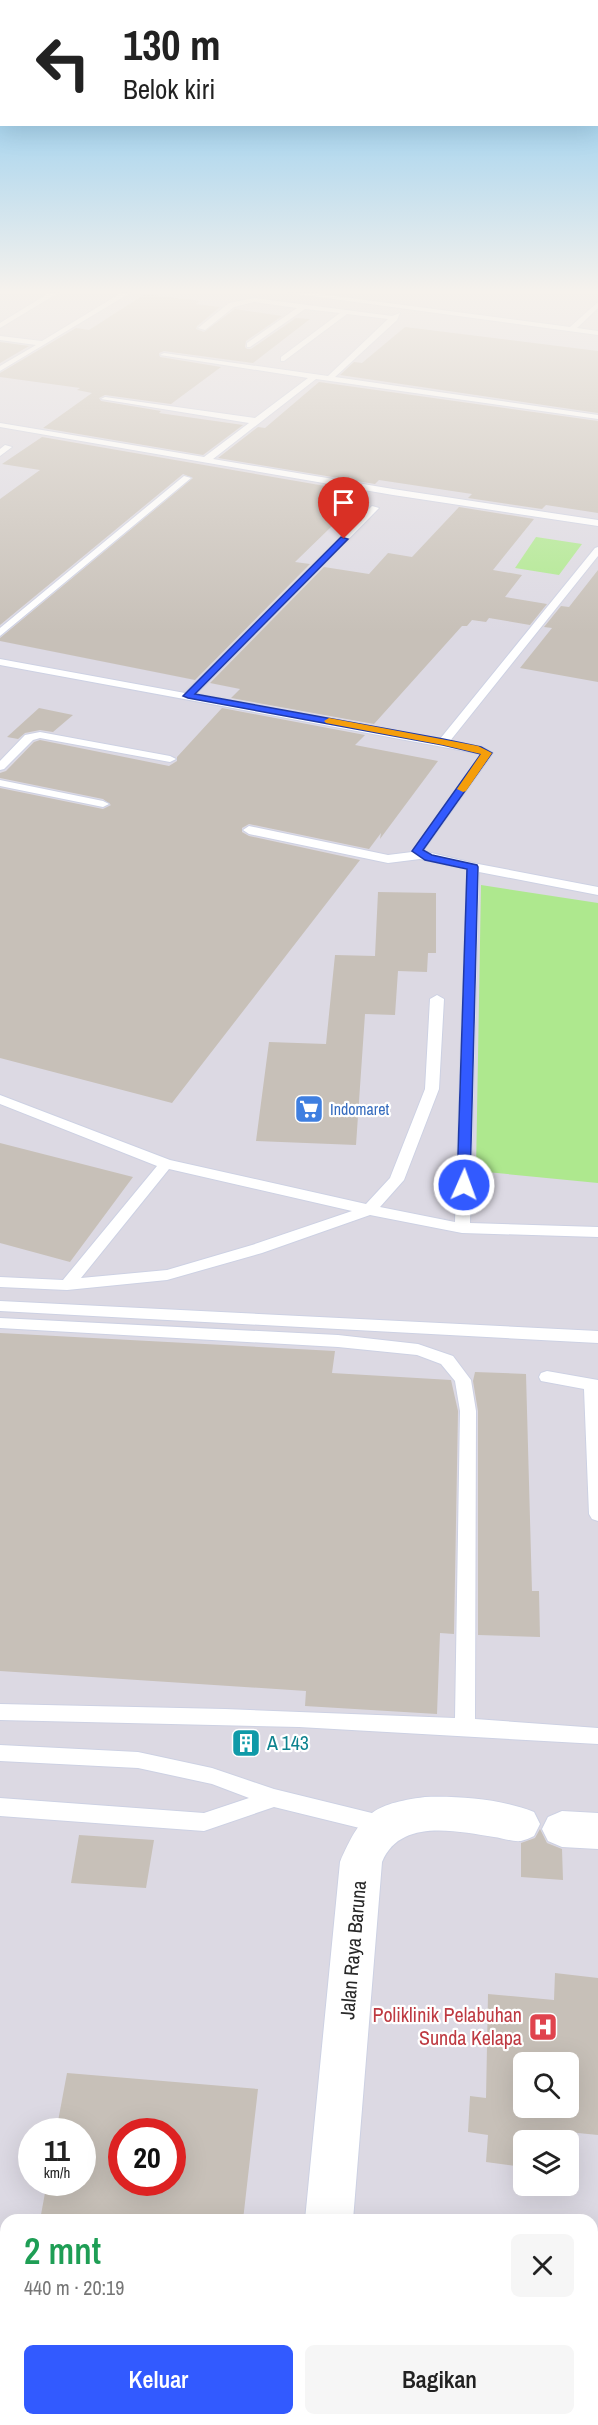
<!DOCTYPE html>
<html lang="id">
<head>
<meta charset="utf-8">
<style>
	:root { --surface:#fff; --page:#f6f6f6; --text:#222; --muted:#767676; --accent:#325aff }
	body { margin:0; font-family:"Archivo Narrow",sans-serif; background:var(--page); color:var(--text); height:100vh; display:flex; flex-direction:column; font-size:22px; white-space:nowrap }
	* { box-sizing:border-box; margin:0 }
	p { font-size:20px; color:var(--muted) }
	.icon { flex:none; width:33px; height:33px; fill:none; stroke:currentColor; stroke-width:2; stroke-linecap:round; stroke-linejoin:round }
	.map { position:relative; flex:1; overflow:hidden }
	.details { position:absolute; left:0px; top:2214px; width:598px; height:212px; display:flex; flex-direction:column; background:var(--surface); border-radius:18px 18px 0 0; box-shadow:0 6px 24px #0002 }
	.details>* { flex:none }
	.hud { position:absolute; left:0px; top:0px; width:598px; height:126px; box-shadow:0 6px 24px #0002; background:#fff; color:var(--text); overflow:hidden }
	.fabs { position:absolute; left:513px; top:2052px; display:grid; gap:12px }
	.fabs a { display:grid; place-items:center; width:66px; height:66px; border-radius:9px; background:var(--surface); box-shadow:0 6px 24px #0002; font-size:30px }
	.speed { position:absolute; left:18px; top:2118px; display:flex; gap:12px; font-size:30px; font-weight:700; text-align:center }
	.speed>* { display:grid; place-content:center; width:78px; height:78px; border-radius:50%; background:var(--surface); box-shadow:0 6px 24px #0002; line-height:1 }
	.speed small { font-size:15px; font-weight:400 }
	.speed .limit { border:9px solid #d22; background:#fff; color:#111 }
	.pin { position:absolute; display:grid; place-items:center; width:51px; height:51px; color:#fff; margin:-62px -26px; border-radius:50% 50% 50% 0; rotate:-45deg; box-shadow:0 0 6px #0007 }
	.pin .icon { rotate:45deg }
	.me { position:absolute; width:66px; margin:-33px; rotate:2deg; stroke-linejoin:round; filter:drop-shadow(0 0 4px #0008) }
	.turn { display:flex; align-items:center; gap:21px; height:126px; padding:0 24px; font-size:27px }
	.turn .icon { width:78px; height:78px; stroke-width:2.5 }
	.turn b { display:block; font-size:42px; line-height:51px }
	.round { display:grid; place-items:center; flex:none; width:63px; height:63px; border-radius:9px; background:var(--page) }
	.overview { display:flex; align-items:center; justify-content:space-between; height:102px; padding:0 24px }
	h1 { font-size:36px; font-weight:600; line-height:45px; color:#1e9e55 }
	.button { display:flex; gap:12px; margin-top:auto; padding:12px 24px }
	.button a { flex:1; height:69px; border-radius:9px; background:var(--accent); color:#fff; font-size:24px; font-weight:600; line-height:69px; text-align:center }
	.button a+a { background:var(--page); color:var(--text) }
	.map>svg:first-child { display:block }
	.industrial { fill:#dcd9e3; fill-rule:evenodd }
	.green { fill:#aee88e }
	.building { fill:#c7c0b8; fill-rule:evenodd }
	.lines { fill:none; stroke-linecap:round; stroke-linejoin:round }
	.service-casing { stroke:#cdd1e3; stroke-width:2 }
	.minor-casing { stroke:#cdd1e3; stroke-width:2 }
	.service { fill:#fff; fill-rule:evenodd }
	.minor { fill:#fff; fill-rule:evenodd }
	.route { fill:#325aff; stroke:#203aa6; stroke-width:1.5 }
	.slow { fill:#f59e0b }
	.labels { text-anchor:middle; stroke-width:4.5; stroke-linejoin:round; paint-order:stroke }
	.shop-label { font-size:16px; fill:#366cbe; stroke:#fff; text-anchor:start }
	.near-culture-label { font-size:20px; fill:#0d838f; stroke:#fff; text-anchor:start }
	.near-street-label { font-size:20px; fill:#282828; stroke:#fff }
	.near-health-label { font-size:20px; fill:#be3a42; stroke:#fff; text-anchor:end }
</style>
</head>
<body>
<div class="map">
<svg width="598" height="2425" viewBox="0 0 598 2425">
	<rect width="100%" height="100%" fill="#ece3d8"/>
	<!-- industrial -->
	<path class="industrial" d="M0,293H598V2425H0ZM524,2062H568V2108H524ZM32,2132H82V2182H32ZM122,2132H172V2182H122ZM524,2140H568V2186H524ZM6,2220H592V2420H6Z"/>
	<!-- green -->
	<path class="green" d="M536,537L582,544L559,575L515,568Z
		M481,885L598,903V1183L476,1171Z"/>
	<!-- building -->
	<path class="building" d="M145,294L200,301L195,304L220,307L197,326L196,329L204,332L235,309L282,316L246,341L245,347L247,349H251L296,318L310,319L253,363L164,351L159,353L160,357L221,367L171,404L105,395L99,398L101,401L161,411L159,413L243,425L203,455L43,428L92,393L77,390L80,388L0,377V373L76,328L89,330Z
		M405,327L598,351V413L340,375L354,362L362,363Z
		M0,342L29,346L0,363Z
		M319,382L598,421V513L546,505L542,509L468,498L472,494L379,480L375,484L218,458L258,427L265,428Z
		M42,437L366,493L295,562L310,564L195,680L0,641V638L193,478L183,474L0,625V499L40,470L2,464Z
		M459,507L534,519L493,570L522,575L505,597L547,604L530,625L489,618L486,622L472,620L467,626H462L374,724L231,698L240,689L210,683L324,567L369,574L388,553L412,557Z
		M598,570V682L520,668L552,628L544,627L561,606L569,607Z
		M39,708L73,715L53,732L40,730L25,733L18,739L7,737Z
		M222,708L365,735L355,745L438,761L380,839L381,833L369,849L249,824L242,828V832L249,836L360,860L172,1103L0,1058V788L103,809L111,805L103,799L0,778V773L6,771L34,742L40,740L169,766L177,761V757Z
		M378,892L436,893V953H428L427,972L398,971L395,1015L365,1014L356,1145L256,1141L269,1042L326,1044L335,955L375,956Z
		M0,1143L133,1177L70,1262L0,1243Z
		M0,1333L335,1351L332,1373L451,1380L458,1411L454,1634L440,1633L437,1714L305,1706L306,1691L0,1671Z
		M475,1372L526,1374L532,1591H539L540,1637L478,1635V1411L473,1381Z
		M540,1829L547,1843L562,1849L563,1880L521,1877V1843L535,1838Z
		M79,1835L154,1840L146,1888L71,1883Z
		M555,1973L598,1978V2135L568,2132L567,2140H524V2167L486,2162L488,2135L468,2132L470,2096L486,2098L488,1994L554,2000ZM524,2062H568V2108H524Z
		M67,2073L258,2089L243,2220H40L47,2182H82V2132H56ZM122,2132H172V2182H122Z"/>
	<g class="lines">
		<!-- service casing -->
		<g class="service-casing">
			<path id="service" d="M49,293H58L0,328V323Z
				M121,293H130L0,371V366L36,345L0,340V336L42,341Z
				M289,293H312L570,327L598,302V308L577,328L598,331V335Z
				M254,298L392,316L400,313L397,320L335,377L598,415V419L316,379L213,459L393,489L598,520V526L393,495L0,427V423L204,457L249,423L101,399L105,397L255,418L308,378L160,355L164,353L328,376L388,319L347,314L284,361H281V357L340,313L305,309L250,347H247V343L297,308L254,302L234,307L205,330L198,328L229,303Z
				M5,445L12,447L0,456V449Z
				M184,476L191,478L0,636V628Z
				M372,506L379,508L196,694L440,739L595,548L598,547V556L450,741L482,747L493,753L423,851L473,863L598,887V895L479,872L470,1223L598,1227V1237L462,1233L370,1215L262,1253L167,1280L67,1290L0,1287V1277L63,1280L157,1166L0,1104V1095L170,1160L366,1204L390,1178L425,1089L430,999L437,995L444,999L439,1089L404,1180L380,1207L455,1222L467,869L420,859L388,863L249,834L243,830L249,826L388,855L412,852L481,754L0,665V659L185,693ZM169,1169L352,1211L252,1245L167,1270L81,1278Z
				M40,732L170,756L176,759L170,762L40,738L33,740L4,769L0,770V761L25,735Z
				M0,780L103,801L109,804L103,807L0,786Z
				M0,1301L598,1331V1343L0,1311Z
				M0,1318L338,1335L418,1344L453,1356L471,1380L476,1411L475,1719L598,1728V1744L299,1727L0,1720V1704L225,1709L455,1718L460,1411L455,1381L441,1364L417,1355L338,1347L0,1328Z
				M547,1371L598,1380V1521L592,1519L589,1514L584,1389L541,1381L539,1377L541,1373Z
				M0,1745L138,1752L212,1768L274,1789L384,1816L391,1819L394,1825L391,1831L384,1834L274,1807L204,1831L0,1816V1798L204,1813L249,1798L212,1784L138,1768L0,1761Z"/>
		</g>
		<!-- minor casing -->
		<g class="minor-casing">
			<path id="minor" d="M425,1797C461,1796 500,1799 534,1812L540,1824L534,1836C530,1838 525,1840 521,1841C513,1842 502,1838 494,1837C456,1831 400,1818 382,1862L353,2220H305L340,1862C361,1814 372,1804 425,1797Z
				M562,1811L598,1813V1849L562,1847L548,1841L542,1829L548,1817Z
				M287,2420H337L336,2425H286Z"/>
		</g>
		<!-- service -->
		<use href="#service" class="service"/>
		<!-- minor -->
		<use href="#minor" class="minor"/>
	</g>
	<!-- sky -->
	<linearGradient id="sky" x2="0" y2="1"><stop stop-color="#71c0ef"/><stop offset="0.46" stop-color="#f6f2ed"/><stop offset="1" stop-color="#f6f2ed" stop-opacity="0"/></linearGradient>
	<rect width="598" height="633" fill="url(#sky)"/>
	<!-- route -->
	<path class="route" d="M341,537L348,539L195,694L443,739L481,747L492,753L423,850L432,855L477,865L478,867L470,1185L464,1189L457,1185L467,869L425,860L412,851L481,754L443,745L188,698L183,696Z"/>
	<!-- slow -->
	<path class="slow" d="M329,718L478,746L492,753L466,791L463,792L457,789L481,754L443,745L326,723L324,721Z"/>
	<!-- icons -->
	<defs>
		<g id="supermarket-square" transform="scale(1.5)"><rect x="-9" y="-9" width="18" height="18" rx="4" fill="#3f7fe0" stroke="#fff"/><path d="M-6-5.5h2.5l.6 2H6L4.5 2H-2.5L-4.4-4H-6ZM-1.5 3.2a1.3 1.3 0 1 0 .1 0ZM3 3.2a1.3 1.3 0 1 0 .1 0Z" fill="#fff"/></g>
		<g id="building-square" transform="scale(1.5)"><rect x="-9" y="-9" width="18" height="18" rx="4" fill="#0f9aa8" stroke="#fff"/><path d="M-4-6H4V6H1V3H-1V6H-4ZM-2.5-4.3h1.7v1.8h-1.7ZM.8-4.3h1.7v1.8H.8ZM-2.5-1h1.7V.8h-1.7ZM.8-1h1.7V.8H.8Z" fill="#fff"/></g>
		<g id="hospital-square" transform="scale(1.5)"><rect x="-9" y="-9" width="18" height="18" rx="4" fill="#e0444e" stroke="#fff"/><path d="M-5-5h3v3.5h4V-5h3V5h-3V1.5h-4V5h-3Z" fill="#fff"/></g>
	</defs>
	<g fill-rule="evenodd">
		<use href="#supermarket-square" x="309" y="1109"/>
		<use href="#building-square" x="246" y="1743"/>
		<use href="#hospital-square" x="543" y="2027"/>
	</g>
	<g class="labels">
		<!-- shop labels -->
		<g class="shop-label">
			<text x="330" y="1115">Indomaret</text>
		</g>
		<!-- near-culture labels -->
		<g class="near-culture-label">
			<text x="267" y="1750">A 143</text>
		</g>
		<!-- near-street labels -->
		<g class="near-street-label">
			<text transform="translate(353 1950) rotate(-85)" y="7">Jalan Raya Baruna</text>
		</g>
		<!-- near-health labels -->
		<g class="near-health-label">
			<text x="522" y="2022">Poliklinik Pelabuhan<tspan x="522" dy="23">Sunda Kelapa</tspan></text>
		</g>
	</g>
</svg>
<div class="fabs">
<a><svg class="icon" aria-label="search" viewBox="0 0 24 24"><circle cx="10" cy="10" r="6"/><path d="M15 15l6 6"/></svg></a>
<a><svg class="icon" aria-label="layers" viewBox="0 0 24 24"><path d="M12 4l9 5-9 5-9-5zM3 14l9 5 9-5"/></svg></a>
</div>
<div class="speed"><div>11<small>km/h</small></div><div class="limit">20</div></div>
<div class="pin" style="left:344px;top:539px;background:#d93025"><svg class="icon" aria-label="arrive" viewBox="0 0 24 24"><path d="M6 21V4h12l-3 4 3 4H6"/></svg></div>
<svg class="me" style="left:464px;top:1185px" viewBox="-20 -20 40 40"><circle r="17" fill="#325aff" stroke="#fff" stroke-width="3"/><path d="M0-11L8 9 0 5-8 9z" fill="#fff"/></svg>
<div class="hud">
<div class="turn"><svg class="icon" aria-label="left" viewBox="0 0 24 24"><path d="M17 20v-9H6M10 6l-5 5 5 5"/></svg><div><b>130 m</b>Belok kiri</div></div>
</div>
<section class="details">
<div class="overview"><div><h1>2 mnt</h1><p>440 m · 20:19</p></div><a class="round"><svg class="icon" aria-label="close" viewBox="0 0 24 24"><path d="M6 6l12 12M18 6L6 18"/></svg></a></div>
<div class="button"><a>Keluar</a><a>Bagikan</a></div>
</section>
</div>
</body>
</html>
